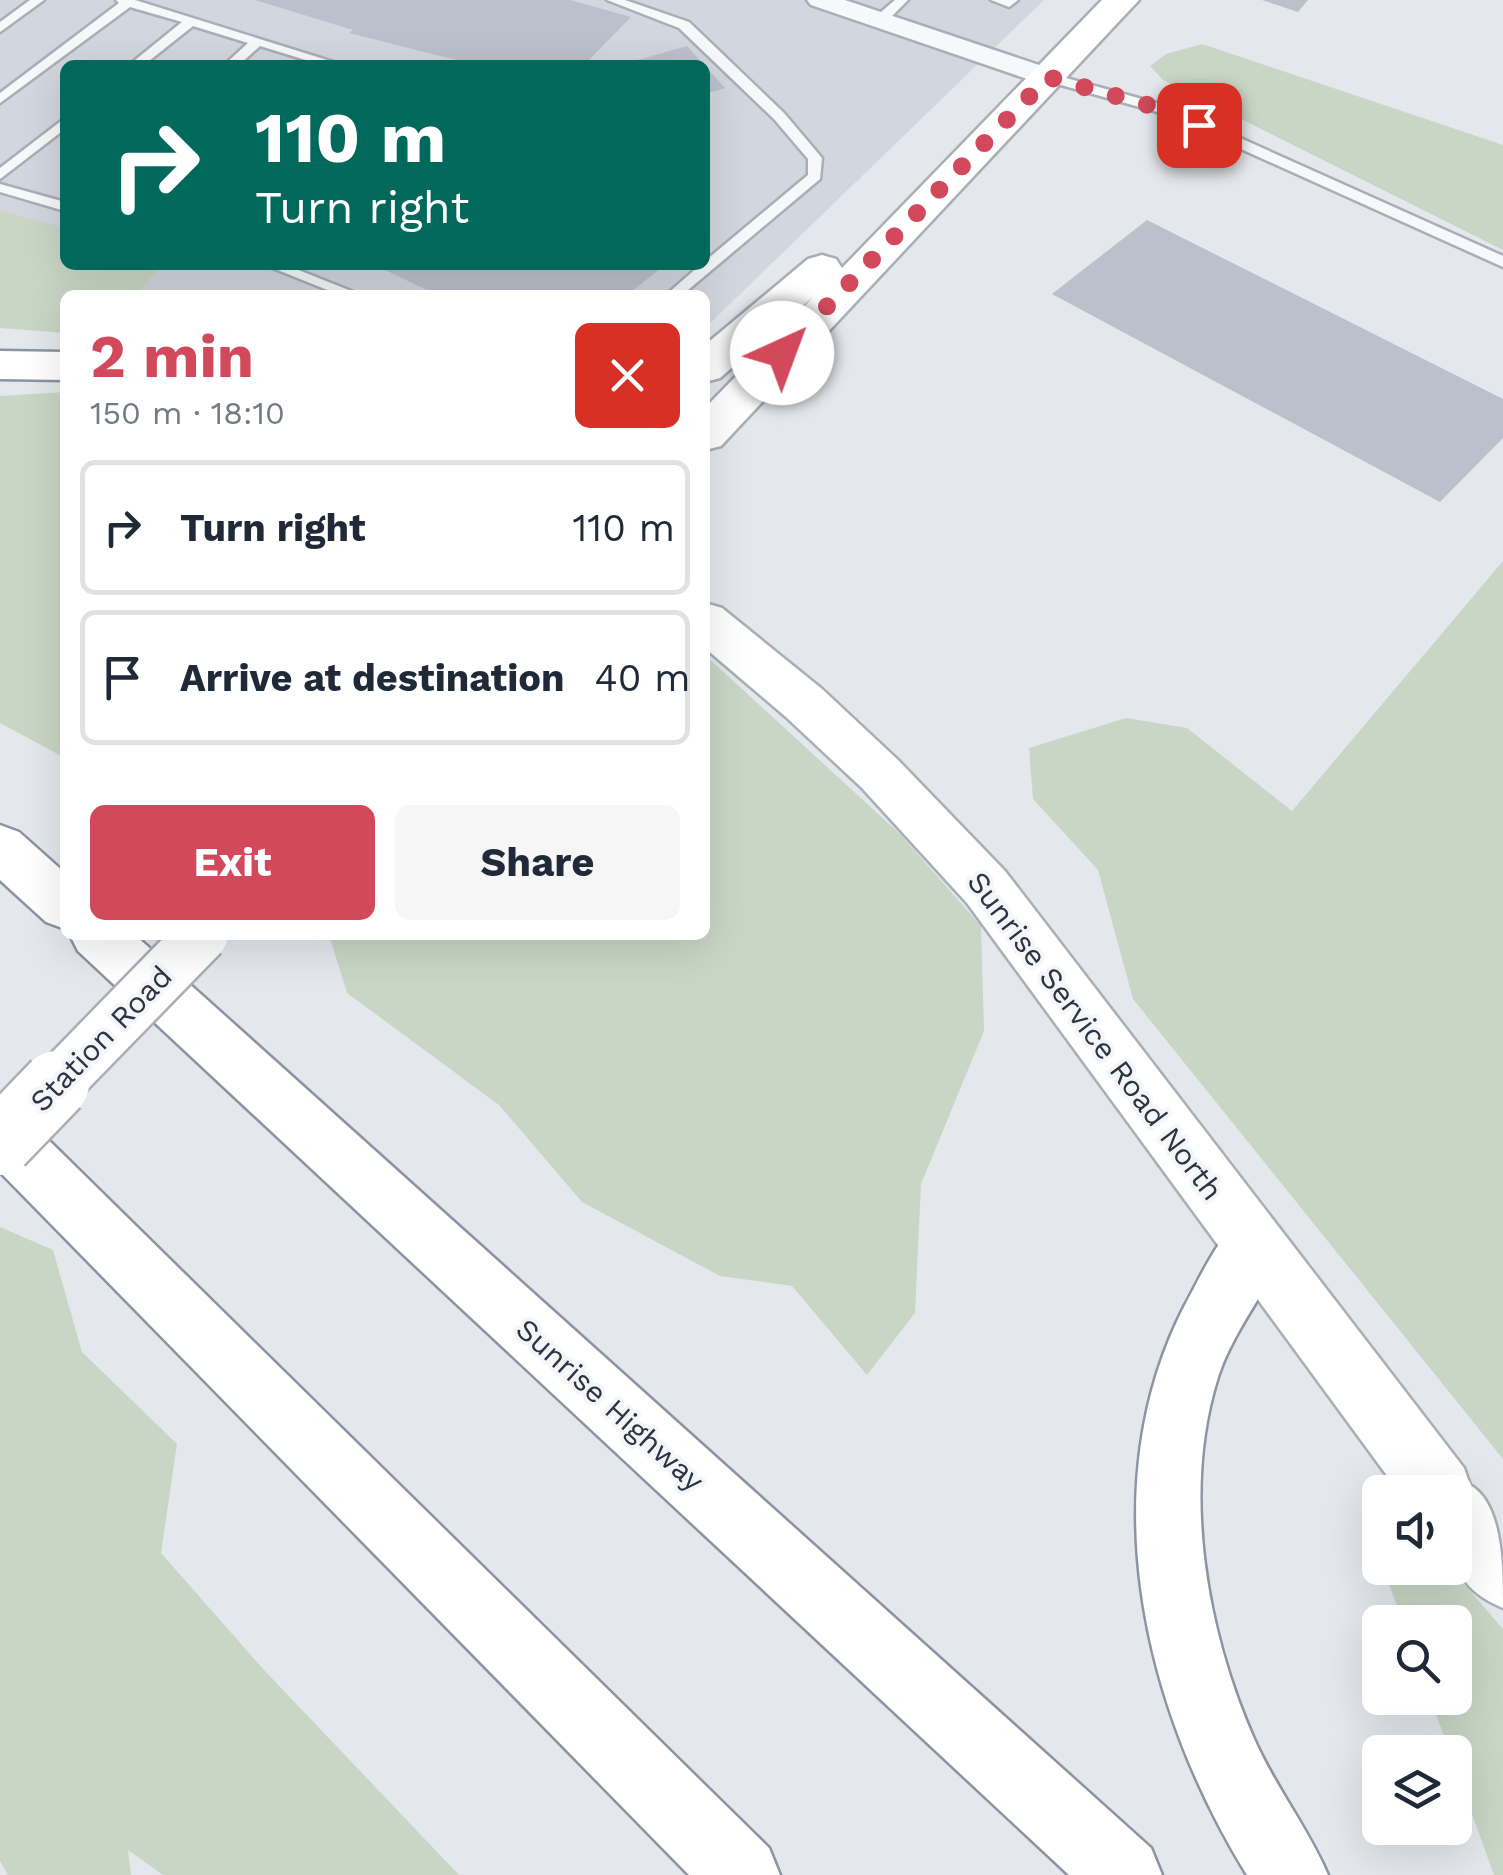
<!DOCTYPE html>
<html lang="en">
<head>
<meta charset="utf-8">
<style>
	:root { --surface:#fff; --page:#f6f6f7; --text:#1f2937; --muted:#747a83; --line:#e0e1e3; --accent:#d1495b }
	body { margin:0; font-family:"Work Sans",sans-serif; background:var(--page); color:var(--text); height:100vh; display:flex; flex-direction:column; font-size:38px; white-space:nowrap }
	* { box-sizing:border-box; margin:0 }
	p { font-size:32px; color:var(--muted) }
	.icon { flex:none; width:55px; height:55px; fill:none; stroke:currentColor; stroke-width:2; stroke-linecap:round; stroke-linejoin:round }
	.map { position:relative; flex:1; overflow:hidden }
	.panel { position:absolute; left:60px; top:290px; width:650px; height:650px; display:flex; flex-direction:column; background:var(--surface); border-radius:15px; box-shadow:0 10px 40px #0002 }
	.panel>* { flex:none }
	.guide { position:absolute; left:60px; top:60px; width:650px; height:210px; border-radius:15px; box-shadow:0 10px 40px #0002; background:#00695c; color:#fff; overflow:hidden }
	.tools { position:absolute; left:1362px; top:1475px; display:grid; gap:20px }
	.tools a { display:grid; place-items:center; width:110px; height:110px; border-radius:15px; background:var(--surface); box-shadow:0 10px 40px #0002; font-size:50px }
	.pin { position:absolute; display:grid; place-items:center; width:85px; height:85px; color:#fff; margin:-42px; border-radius:20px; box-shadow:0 5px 15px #0006 }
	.me { position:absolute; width:110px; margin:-55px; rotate:43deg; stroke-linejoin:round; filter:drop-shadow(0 0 8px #0008) }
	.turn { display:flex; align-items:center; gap:35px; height:210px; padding:0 30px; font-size:45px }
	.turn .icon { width:130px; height:130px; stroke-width:2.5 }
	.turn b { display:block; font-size:70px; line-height:85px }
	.round { display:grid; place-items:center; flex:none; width:105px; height:105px; border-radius:15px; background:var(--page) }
	.headline { display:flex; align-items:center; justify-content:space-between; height:170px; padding:0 30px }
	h1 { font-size:60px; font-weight:700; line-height:75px; color:var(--accent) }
	.button { display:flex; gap:20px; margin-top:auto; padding:20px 30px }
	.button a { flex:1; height:115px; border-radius:15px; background:var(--accent); color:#fff; font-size:40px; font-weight:700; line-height:115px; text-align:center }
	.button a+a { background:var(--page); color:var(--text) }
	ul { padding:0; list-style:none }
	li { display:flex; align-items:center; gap:30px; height:135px; margin:0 20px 15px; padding:0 10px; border:5px solid var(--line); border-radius:15px }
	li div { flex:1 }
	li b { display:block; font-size:38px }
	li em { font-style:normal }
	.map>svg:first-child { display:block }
	.built { fill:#d2d6de; fill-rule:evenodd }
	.green { fill:#c9d6c5 }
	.building { fill:#bbc0ca }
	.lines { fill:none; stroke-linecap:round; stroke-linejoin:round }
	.lane-casing { stroke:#a9aeb7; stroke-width:5 }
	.street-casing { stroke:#a9aeb7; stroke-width:5 }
	.secondary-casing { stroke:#a9aeb7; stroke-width:5 }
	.highway-casing { stroke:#8b94a3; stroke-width:5 }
	.lane { fill:#f7f8fa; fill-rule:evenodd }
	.street { fill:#f7f8fa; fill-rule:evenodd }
	.secondary { fill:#fff; fill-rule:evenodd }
	.highway { fill:#fff; fill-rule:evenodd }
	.secondary-bridge-far1-casing { stroke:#a9aeb7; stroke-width:56; stroke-linecap:butt }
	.secondary-bridge-casing { stroke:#a9aeb7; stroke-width:71; stroke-linecap:butt }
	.secondary-bridge-far1 { stroke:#fff; stroke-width:51 }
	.secondary-bridge { stroke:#fff; stroke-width:66 }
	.route { stroke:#d1495b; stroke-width:18; stroke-dasharray:0 32.4 }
	.labels { text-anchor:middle; stroke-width:8; stroke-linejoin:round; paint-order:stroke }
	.street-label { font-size:30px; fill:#2b3445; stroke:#f4f6f9 }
</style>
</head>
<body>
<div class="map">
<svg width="1503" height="1875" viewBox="0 0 1503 1875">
	<rect width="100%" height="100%" fill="#e4e7ec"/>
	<!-- built -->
	<path class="built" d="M0,0H1044L705,328V295H107L0,256ZM65,65H705V265H65Z"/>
	<!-- green -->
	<path class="green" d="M1202,44L1503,145V250L1163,80L1150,66L1166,54Z
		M0,211L65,228V265H161L136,295H65V333L0,328Z
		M65,392V758L0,723V396Z
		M1503,561V1459L1133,999L1098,870L1033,799L1029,748L1126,718L1187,728L1292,811Z
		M705,655L900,834L981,926L984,1031L921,1184L915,1313L867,1375L792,1286L720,1276L582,1202L499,1105L347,993L329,935H705Z
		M0,1227L53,1250L82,1352L177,1444L161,1553L264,1670L459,1875H163L128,1850L131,1875H8L0,1861Z
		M1383,1568L1451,1569L1503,1629V1875H1494L1455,1767V1752H1450L1430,1698H1455V1622H1403Z"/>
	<!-- building -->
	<path class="building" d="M255,0H570L631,17L584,65H476L349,33L353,30Z
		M1262,0H1308L1298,12Z
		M687,46L704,65H623V64Z
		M705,66L725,88L705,94Z
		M1147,220L1503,399V438L1440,502L1052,294Z
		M375,265H665L627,295H437Z"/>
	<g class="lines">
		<!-- lane casing -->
		<g class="lane-casing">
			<path id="lane" d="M30,0H44L0,32V22Z
				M116,0H135L343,65H322L260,46L239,65H224L248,43L193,26L144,65H129L182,22L130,7L0,103V93L119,3Z
				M607,0H625L689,22L784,113L822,158L820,179L682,295H666L700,265H705V261L808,175V159L774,119L679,28Z
				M895,0H908L885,23H875V17Z
				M991,0H1018L1009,7Z
				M1048,73L1171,107L1503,256V267L1161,113L1043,80L1041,77Z
				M65,118V129L0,179V168Z
				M0,184L65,202V211L0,192Z
				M265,265H286L361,295H340Z"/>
		</g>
		<!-- street casing -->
		<g class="street-casing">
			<path id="street" d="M807,0H845L1057,71L1061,77L1057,83H1039L811,5Z"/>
		</g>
		<!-- secondary casing -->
		<g class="secondary-casing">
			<path id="secondary" d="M1102,0H1139L721,446L705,450V408L813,297L720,378L705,382V345L808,259L822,255L836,259L842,268Z
				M705,603L722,608L822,689L898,760L1005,871L1464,1468L1470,1485C1503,1504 1503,1568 1503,1608C1443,1583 1455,1548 1455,1492H1399L967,903L862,788L786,717L705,648Z"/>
		</g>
		<!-- highway casing -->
		<g class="highway-casing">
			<path id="highway" d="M0,351L65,352V380L0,379Z
				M0,825L19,832L65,873V929L46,922L0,880Z
				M70,935H135L1151,1848L1162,1875H1069L78,951Z
				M0,1105L21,1113L769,1848L780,1875H689L0,1172Z
				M1254,1220L1276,1228L1285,1249C1266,1293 1233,1331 1218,1377C1181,1493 1207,1633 1255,1741C1276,1788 1308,1828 1328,1875H1247C1144,1708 1091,1487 1185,1305C1195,1287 1217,1240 1233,1228C1238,1224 1248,1222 1254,1220Z"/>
		</g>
		<!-- lane -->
		<use href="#lane" class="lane"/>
		<!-- street -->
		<use href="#street" class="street"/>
		<!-- secondary -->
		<use href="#secondary" class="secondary"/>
		<!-- highway -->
		<use href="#highway" class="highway"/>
		<!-- secondary-bridge-far1 casing -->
		<g class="secondary-bridge-far1-casing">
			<path id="secondary-bridge-far1" d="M54,1087L202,935"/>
		</g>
		<!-- secondary-bridge casing -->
		<g class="secondary-bridge-casing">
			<path id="secondary-bridge" d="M0,1142L56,1084"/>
		</g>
		<!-- secondary-bridge-far1 -->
		<use href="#secondary-bridge-far1" class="secondary-bridge-far1"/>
		<!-- secondary-bridge -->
		<use href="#secondary-bridge" class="secondary-bridge"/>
	</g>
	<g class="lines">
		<!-- route -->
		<path class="route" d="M782,353L1048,77L1166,110L1199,125"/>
	</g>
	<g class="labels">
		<!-- street labels -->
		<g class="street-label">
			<text transform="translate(1095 1036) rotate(53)" y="10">Sunrise Service Road North</text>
			<text transform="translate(101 1039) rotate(-46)" y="10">Station Road</text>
			<text transform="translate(610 1405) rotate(42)" y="10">Sunrise Highway</text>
		</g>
	</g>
</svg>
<div class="tools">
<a><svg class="icon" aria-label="sound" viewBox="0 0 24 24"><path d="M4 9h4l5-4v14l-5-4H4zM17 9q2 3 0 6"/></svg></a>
<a><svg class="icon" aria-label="search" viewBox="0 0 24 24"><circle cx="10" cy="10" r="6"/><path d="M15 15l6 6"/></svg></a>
<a><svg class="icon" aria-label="layers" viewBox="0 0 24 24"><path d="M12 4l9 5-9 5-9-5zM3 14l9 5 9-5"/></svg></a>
</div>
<div class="pin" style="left:1199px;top:125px;background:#d93025"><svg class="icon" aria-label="arrive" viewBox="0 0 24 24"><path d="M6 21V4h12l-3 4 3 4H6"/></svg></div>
<svg class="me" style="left:782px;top:353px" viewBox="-20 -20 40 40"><circle r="19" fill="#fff"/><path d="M0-13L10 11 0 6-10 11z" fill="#d1495b"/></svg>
<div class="guide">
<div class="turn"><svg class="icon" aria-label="right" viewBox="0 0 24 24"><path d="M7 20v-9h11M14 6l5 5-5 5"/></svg><div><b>110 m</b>Turn right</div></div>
</div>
<section class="panel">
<div class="headline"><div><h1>2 min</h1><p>150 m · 18:10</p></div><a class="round" style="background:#d93025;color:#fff"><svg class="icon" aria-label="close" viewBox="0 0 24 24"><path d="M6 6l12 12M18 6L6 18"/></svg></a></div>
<ul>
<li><svg class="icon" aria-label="right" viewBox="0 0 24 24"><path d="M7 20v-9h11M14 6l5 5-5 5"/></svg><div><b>Turn right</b></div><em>110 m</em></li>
<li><svg class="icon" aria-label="arrive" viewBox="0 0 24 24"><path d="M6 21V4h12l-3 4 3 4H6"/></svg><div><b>Arrive at destination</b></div><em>40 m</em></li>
</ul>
<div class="button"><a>Exit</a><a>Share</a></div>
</section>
</div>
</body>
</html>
